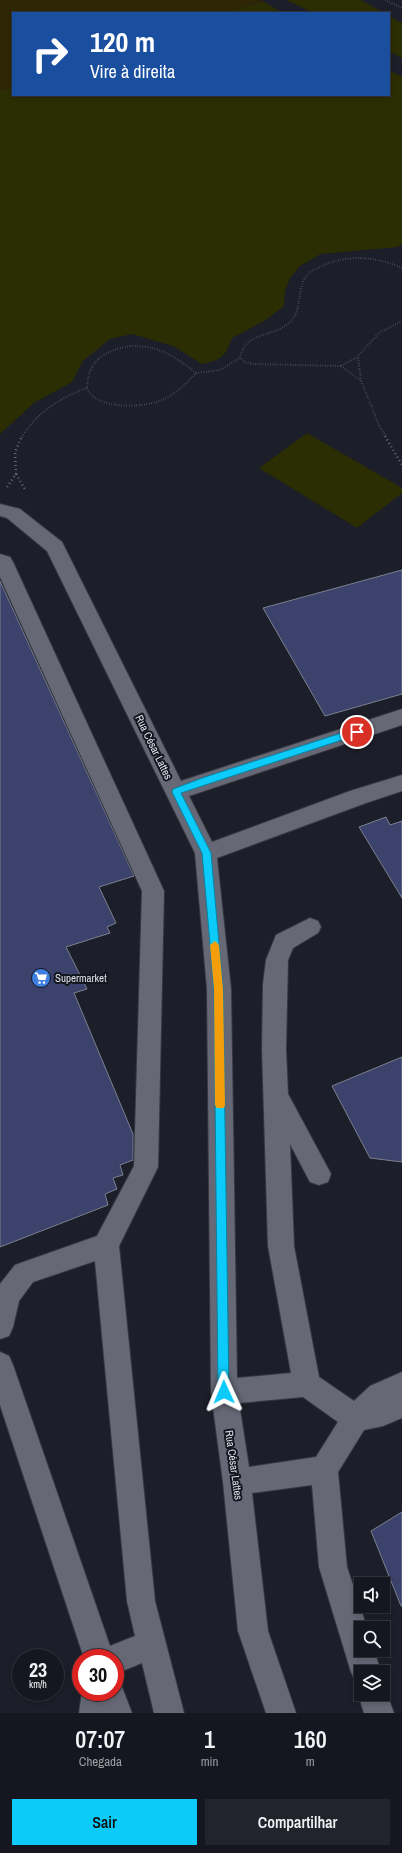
<!DOCTYPE html>
<html lang="pt">
<head>
<meta charset="utf-8">
<style>
	:root { --surface:#15161f; --page:#22232c; --text:#f1f3f6; --muted:#9d9fa4; --line:#34353d; --accent:#0ccafa }
	body { margin:0; font-family:"Archivo Narrow",sans-serif; background:var(--page); color:var(--text); height:100vh; display:flex; flex-direction:column; font-size:15px; white-space:nowrap }
	* { box-sizing:border-box; margin:0 }
	p { font-size:13px; color:var(--muted) }
	.icon { flex:none; width:22px; height:22px; fill:none; stroke:currentColor; stroke-width:2; stroke-linecap:round; stroke-linejoin:round }
	.map { position:relative; height:1713px; overflow:hidden }
	.sheet { display:flex; flex-direction:column; background:var(--surface); flex:1 }
	.sheet>* { flex:none }
	.hud { position:absolute; left:12px; top:12px; width:378px; height:84px; border-radius:0px; box-shadow:0 2px 6px #0003,0 0 0 1px var(--line); background:#1a4fa0; color:#fff; overflow:hidden }
	.controls { position:absolute; left:354px; top:1577px; display:grid; gap:8px }
	.controls a { display:grid; place-items:center; width:36px; height:36px; border-radius:0px; background:var(--surface); box-shadow:0 2px 6px #0003,0 0 0 1px var(--line); font-size:20px }
	.speed { position:absolute; left:12px; top:1649px; display:flex; gap:8px; font-size:20px; font-weight:700; text-align:center }
	.speed>* { display:grid; place-content:center; width:52px; height:52px; border-radius:50%; background:var(--surface); box-shadow:0 2px 6px #0003,0 0 0 1px var(--line); line-height:1 }
	.speed small { font-size:10px; font-weight:400 }
	.speed .limit { border:6px solid #d22; background:#fff; color:#111 }
	.pin { position:absolute; display:grid; place-items:center; width:34px; height:34px; color:#fff; margin:-17px; border:2px solid #fff; border-radius:50%; box-shadow:0 1px 4px #0007 }
	.me { position:absolute; width:44px; margin:-22px; rotate:359deg; stroke-linejoin:round; filter:drop-shadow(0 0 3px #0008) }
	.turn { display:flex; align-items:center; gap:14px; height:84px; padding:0 12px; font-size:18px }
	.turn .icon { width:52px; height:52px; stroke-width:2.5 }
	.turn b { display:block; font-size:28px; line-height:34px }
	.eta { display:flex; justify-content:space-evenly; align-items:center; height:68px; text-align:center }
	.eta b { font-size:24px; font-weight:600; line-height:28px }
	.button { display:flex; gap:8px; margin-top:auto; padding:8px 12px }
	.button a { flex:1; height:46px; border-radius:0px; background:var(--accent); color:#111; font-size:16px; font-weight:600; line-height:46px; text-align:center }
	.button a+a { background:var(--page); color:var(--text) }
	.map>svg:first-child { display:block }
	.green { fill:#2b2d02 }
	.sand { fill:#2e2604 }
	.building { fill:#3b426b; stroke:#7d808e }
	.lines { fill:none; stroke-linecap:round; stroke-linejoin:round }
	.minor-casing { stroke:#373841; stroke-width:2 }
	.path-far1 { stroke:#666872; stroke-width:2; stroke-dasharray:0.5 2; stroke-linecap:butt }
	.path { stroke:#666872; stroke-width:2.5; stroke-dasharray:1 3; stroke-linecap:butt }
	.minor { fill:#666876; fill-rule:evenodd }
	.route { fill:#0ccafa; stroke:#0883a2 }
	.slow { fill:#f59e0b }
	.labels { text-anchor:middle; stroke-width:4; stroke-linejoin:round; paint-order:stroke }
	.street-label { font-size:11px; fill:#dfe1e9; stroke:#13151f }
	.poi-label { font-size:11px; fill:#dfe1e9; stroke:#13151f; text-anchor:start }
</style>
</head>
<body>
<div class="map">
<svg width="402" height="1713" viewBox="0 0 402 1713">
	<rect width="100%" height="100%" fill="#1c1e29"/>
	<!-- green -->
	<path class="green" d="M287,0H361L384,13H313Z
		M262,1L283,13H227Z
		M389,16L402,23V58L389,51Z
		M389,70L402,77V244L398,247L321,254L300,266L290,278L285,291L284,306L266,320L232,338C225,357 221,360 202,364L173,346L132,334L110,339L83,361L72,382L34,403L0,434V91L13,86V95H389Z
		M307,433L402,488V493L357,528L259,468Z"/>
	<!-- sand -->
	<path class="sand" d="M0,0H264L227,13H13V86L0,91Z"/>
	<!-- building -->
	<path class="building" d="M402,570V694L325,716L263,608Z
		M0,581L134,876L99,887L116,923L107,927L110,933L66,947L87,989L74,993L133,1134V1160L120,1165L123,1175L113,1178L117,1189L105,1194L108,1205L0,1247Z
		M386,817L390,825L402,821V898L359,827Z
		M402,1057V1162L370,1158L332,1086Z
		M402,1512V1606H401L371,1531Z"/>
	<g class="lines">
		<!-- minor casing -->
		<g class="minor-casing">
			<path id="minor" d="M0,504L20,509L62,542L181,781L402,709V725L189,796L212,842L350,791L402,775V791L366,803L217,858L231,989L237,1378L291,1373L268,1246L262,1049L263,984L266,960L276,935L310,918L318,921L321,927L318,933L293,948L288,960L286,1049L288,1094L331,1174L328,1182L319,1185L310,1182L290,1144L294,1246L319,1377L354,1401L370,1386L402,1372V1418L383,1426L364,1430L338,1472L347,1567L367,1628H361V1650H374L381,1672H361V1685L356,1682L351,1672L319,1567L312,1485L252,1493L268,1631L296,1713H266L238,1631L223,1482L211,1392L207,989L195,853L47,551L7,518L0,516ZM303,1397L338,1422L316,1457L249,1467L239,1403Z
				M0,554L10,557L13,562L164,891L158,1167L119,1246L155,1601L184,1713H154L142,1663L115,1674V1658H84L0,1405V1352L9,1356L13,1365L110,1646L135,1636L127,1601L95,1261L33,1282L19,1301L13,1327L9,1336L0,1339V1284L15,1265L97,1236L134,1166L142,891L0,577Z
				M115,1679L120,1682L132,1713H79L82,1692H115Z
				M383,1684L394,1713H364L358,1694L361,1687V1694H383Z"/>
		</g>
		<!-- path-far1 -->
		<path class="path-far1" d="M385,0L402,8
			M402,268C375,256 346,254 320,267C313,270 307,273 304,280C297,294 302,312 289,323C272,338 245,331 240,358L245,362L253,364L341,366L357,357L379,333L402,321
			M130,346C157,345 175,356 196,373C187,383 177,393 164,399C146,408 96,411 87,388C88,360 104,351 130,346Z
			M341,366L361,381L358,357
			M196,373L220,370L240,358
			M361,381L379,425L386,437
			M22,437C36,413 61,397 87,388"/>
		<!-- path -->
		<path class="path" d="M385,436L402,465
			M16,474L15,452L22,436
			M7,487L16,474L26,491"/>
		<!-- minor -->
		<use href="#minor" class="minor"/>
	</g>
	<!-- route -->
	<path class="route" d="M357,728L360,729V734L181,793L211,853L223,989L229,1392L228,1396L224,1397L220,1396L218,1392L214,989L202,853L172,792L173,789L205,777Z"/>
	<!-- slow -->
	<path class="slow" d="M215,941L219,945L223,989L225,1105L224,1108H217L215,1105L214,989L210,945Z"/>
	<!-- icons -->
	<defs>
		<g id="supermarket-disc" transform="scale(1)"><circle r="9.5" fill="#3f7fe0" stroke="#13151f"/><path d="M-6-5.5h2.5l.6 2H6L4.5 2H-2.5L-4.4-4H-6ZM-1.5 3.2a1.3 1.3 0 1 0 .1 0ZM3 3.2a1.3 1.3 0 1 0 .1 0Z" fill="#fff"/></g>
	</defs>
	<g fill-rule="evenodd">
		<use href="#supermarket-disc" x="41" y="978"/>
	</g>
	<g class="labels">
		<!-- street labels -->
		<g class="street-label">
			<text transform="translate(154 747) rotate(64)" y="4">Rua César Lattes</text>
			<text transform="translate(234 1465) rotate(82)" y="4">Rua César Lattes</text>
		</g>
		<!-- poi labels -->
		<g class="poi-label">
			<text x="55" y="982">Supermarket</text>
		</g>
	</g>
</svg>
<div class="controls">
<a><svg class="icon" aria-label="sound" viewBox="0 0 24 24"><path d="M4 9h4l5-4v14l-5-4H4zM17 9q2 3 0 6"/></svg></a>
<a><svg class="icon" aria-label="search" viewBox="0 0 24 24"><circle cx="10" cy="10" r="6"/><path d="M15 15l6 6"/></svg></a>
<a><svg class="icon" aria-label="layers" viewBox="0 0 24 24"><path d="M12 4l9 5-9 5-9-5zM3 14l9 5 9-5"/></svg></a>
</div>
<div class="speed"><div>23<small>km/h</small></div><div class="limit">30</div></div>
<div class="pin" style="left:357px;top:732px;background:#d93025"><svg class="icon" aria-label="arrive" viewBox="0 0 24 24"><path d="M6 21V4h12l-3 4 3 4H6"/></svg></div>
<svg class="me" style="left:224px;top:1392px" viewBox="-20 -20 40 40"><path d="M0-17L14 15 0 8-14 15z" fill="#0ccafa" stroke="#fff" stroke-width="4"/></svg>
<div class="hud">
<div class="turn"><svg class="icon" aria-label="right" viewBox="0 0 24 24"><path d="M7 20v-9h11M14 6l5 5-5 5"/></svg><div><b>120 m</b>Vire à direita</div></div>
</div>
</div>
<section class="sheet">
<div class="eta">
<div><b>07:07</b><p>Chegada</p></div>
<div><b>1</b><p>min</p></div>
<div><b>160</b><p>m</p></div>
</div>
<div class="button"><a>Sair</a><a>Compartilhar</a></div>
</section>
</body>
</html>
